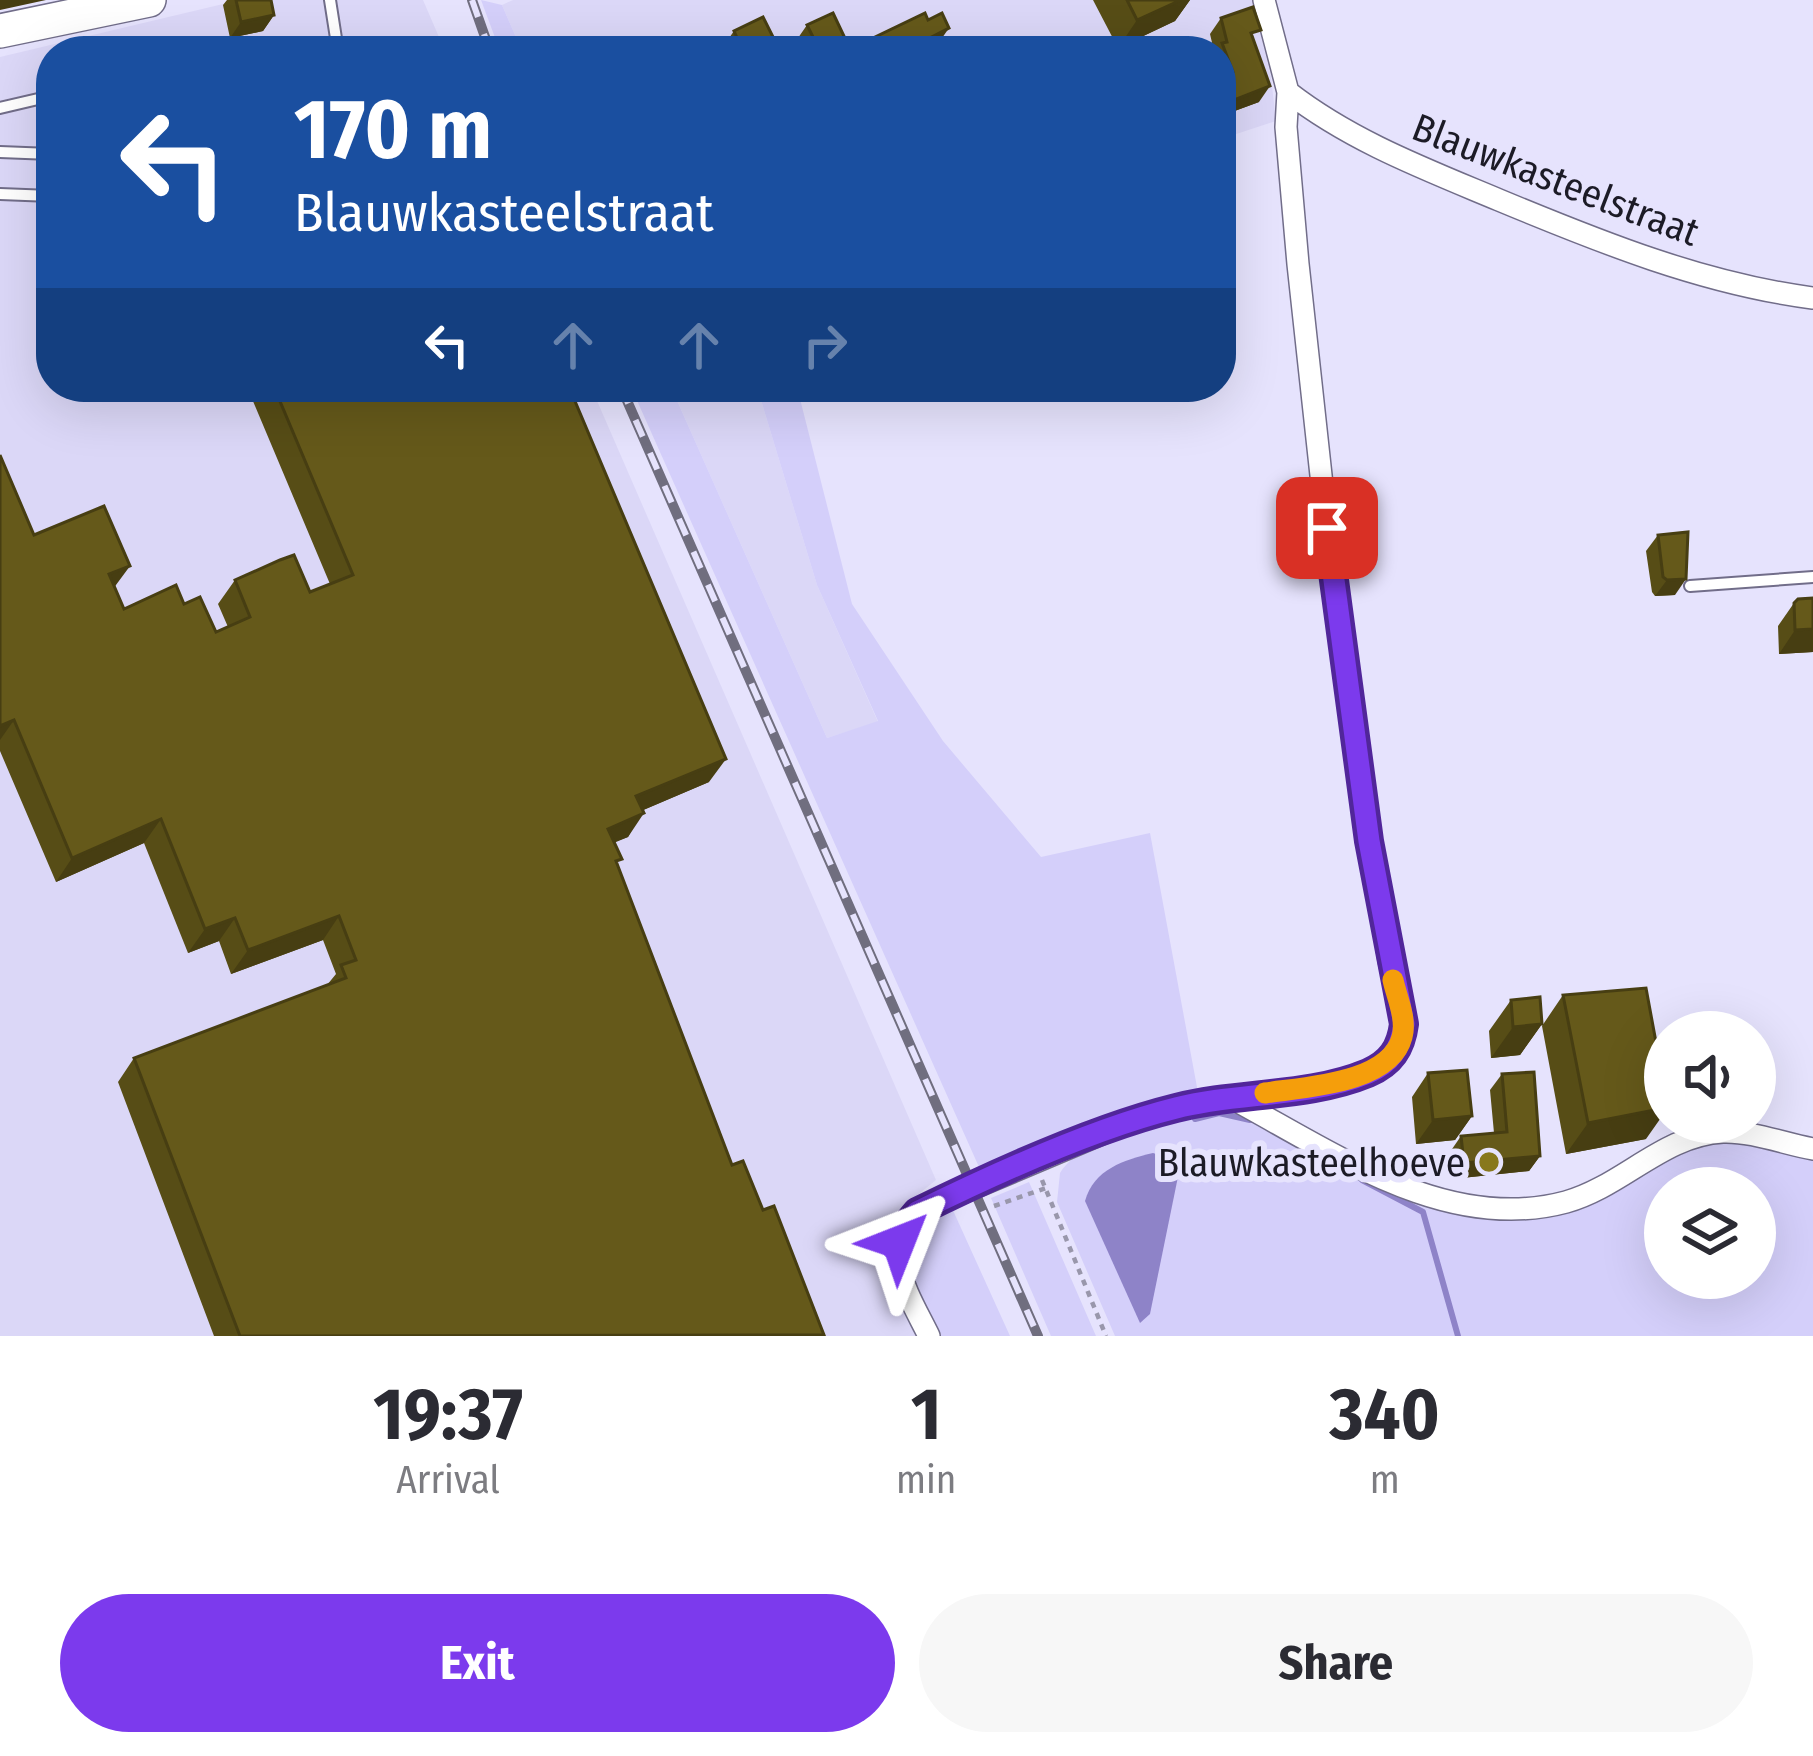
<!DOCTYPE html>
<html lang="en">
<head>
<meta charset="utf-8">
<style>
	:root { --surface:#fff; --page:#f7f7f7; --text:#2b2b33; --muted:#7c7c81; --accent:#7c3aed }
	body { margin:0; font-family:"Fira Sans Condensed",sans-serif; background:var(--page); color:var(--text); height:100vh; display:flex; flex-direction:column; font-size:45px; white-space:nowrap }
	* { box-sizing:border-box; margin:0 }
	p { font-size:39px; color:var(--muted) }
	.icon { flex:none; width:66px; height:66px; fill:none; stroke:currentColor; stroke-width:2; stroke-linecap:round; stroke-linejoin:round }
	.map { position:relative; height:1336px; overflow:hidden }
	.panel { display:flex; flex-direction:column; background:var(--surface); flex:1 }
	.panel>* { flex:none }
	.banner { position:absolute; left:36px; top:36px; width:1200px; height:366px; border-radius:48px; box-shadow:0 12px 48px #0002; background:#1a4fa0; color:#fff; overflow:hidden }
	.fabs { position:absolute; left:1644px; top:1011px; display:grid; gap:24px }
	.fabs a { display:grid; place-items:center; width:132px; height:132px; border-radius:50%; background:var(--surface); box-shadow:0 12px 48px #0002; font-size:60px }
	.pin { position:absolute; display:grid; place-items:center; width:102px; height:102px; color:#fff; margin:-51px; border-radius:24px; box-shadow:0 6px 18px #0006 }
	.me { position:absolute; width:132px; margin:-66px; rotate:45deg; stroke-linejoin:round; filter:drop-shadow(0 0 9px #0008) }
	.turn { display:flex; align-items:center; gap:42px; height:252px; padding:0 60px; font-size:54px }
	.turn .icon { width:156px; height:156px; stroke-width:2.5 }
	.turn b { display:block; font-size:84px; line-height:102px }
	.lanes { display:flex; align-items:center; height:114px; padding:0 60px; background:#0003; justify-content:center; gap:60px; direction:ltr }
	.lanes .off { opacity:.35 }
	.eta { display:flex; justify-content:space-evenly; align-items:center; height:204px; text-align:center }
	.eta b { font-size:72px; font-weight:700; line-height:84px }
	.cta { display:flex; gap:24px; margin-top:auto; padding:24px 60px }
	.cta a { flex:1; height:138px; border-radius:72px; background:var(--accent); color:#fff; font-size:48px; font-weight:700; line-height:138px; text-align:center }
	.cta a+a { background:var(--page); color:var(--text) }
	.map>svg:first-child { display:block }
	.built { fill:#dbd7f7 }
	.green { fill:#d4cffa; fill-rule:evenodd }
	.water { fill:#8e83c8 }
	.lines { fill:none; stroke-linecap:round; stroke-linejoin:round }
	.stream { stroke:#8e83c8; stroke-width:6 }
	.service-casing { stroke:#716d89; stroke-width:14 }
	.minor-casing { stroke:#716d89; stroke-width:24 }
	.primary-casing { stroke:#716d89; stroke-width:36 }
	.path { stroke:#9997ab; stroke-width:4.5; stroke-dasharray:6 6; stroke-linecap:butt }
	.service { stroke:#fff; stroke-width:10 }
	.minor { stroke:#fff; stroke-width:21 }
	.primary { stroke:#fff; stroke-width:33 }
	.rail-casing { stroke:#706e7f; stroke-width:10 }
	.rail { stroke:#e6e3fd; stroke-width:6; stroke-dasharray:18; stroke-linecap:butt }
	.wall { fill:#574d16 }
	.shaded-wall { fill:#473e12 }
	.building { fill:#65591a; stroke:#473e12; stroke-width:3 }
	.route-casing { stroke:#51269a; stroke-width:30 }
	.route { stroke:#7c3aed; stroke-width:21 }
	.slow { stroke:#f59e0b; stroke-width:21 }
	.poi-dot { fill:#88781c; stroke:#e6e3fd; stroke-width:4.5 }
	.labels { text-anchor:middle; stroke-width:12; stroke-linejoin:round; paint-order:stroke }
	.street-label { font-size:39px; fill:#1c1b26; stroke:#e6e3fd }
	.poi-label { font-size:39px; fill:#1c1b26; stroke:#e6e3fd; text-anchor:end }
</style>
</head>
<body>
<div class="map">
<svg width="1813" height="1336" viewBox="0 0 1813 1336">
	<rect width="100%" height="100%" fill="#e6e3fd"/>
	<!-- built -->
	<path class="built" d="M240,0H423L445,51H51V387H591L936,1180L889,1218L881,1253L892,1287L916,1336H0V57Z
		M513,0H1252L1271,77L1276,121L1221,139V51H522L502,5Z
		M671,387H757L817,585L878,722L827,738Z"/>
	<!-- green -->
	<path class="green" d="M481,0L502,5L522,51H500Z
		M631,387H671L827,738L878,721L817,585L757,387H797L852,604L943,741L1041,857L1150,833L1199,1098L983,1176Z
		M1228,1105L1398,1193L1533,1214L1707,1138L1813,1155V1336H1115L1057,1202L1060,1173C1090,1128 1177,1115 1228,1105ZM1665,1188H1755V1278H1665Z
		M1029,1182L1096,1336H1051L991,1198Z
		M951,1206L1010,1336H934L901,1256L921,1220Z"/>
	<!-- water -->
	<path class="water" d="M1153,1153L1181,1162L1150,1314L1140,1323L1085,1201C1094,1169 1124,1160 1153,1153Z"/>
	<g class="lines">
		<!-- stream -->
		<path class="stream" d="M1195,1119L1219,1113L1250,1120
			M1362,1180L1423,1212L1458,1336"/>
		<!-- service casing -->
		<g class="service-casing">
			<path id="service" d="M330,0L338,51
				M0,108L51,96
				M0,152L51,154
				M0,194L51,196
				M1690,586L1813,577"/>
		</g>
		<!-- minor casing -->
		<g class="minor-casing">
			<path id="minor" d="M1288,92C1351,141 1425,169 1499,200C1600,242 1704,284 1813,298
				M1233,1099C1332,1152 1447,1234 1566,1202C1623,1186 1663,1135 1723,1132C1752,1131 1785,1144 1813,1149
				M929,1336C910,1297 876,1248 917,1212L1135,1120L1181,1106L1334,1083L1369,1072L1392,1058L1402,1041L1404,1024L1389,960L1336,613L1298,264L1286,127L1288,92L1264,0"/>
		</g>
		<!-- primary casing -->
		<g class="primary-casing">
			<path id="primary" d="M0,31L149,0"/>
		</g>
		<!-- path -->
		<path class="path" d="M1042,1180L1106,1336
			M994,1206L1046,1188"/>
		<!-- service -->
		<use href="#service" class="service"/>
		<!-- minor -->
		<use href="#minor" class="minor"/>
		<!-- primary -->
		<use href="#primary" class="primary"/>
		<!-- rail casing -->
		<g class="rail-casing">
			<path id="rail" d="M472,0L490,51
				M621,387L1038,1336"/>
		</g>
		<!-- rail -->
		<use href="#rail" class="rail"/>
	</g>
	<!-- wall -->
	<path class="wall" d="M227,0H271L274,15L263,31L230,38L223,5Z
		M1093,0H1190L1175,21L1118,48Z
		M1221,18L1254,40L1259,102L1221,116V51H1214L1210,34Z
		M807,25L850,49L933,51H789Z
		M734,31L780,51H720Z
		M247,387H569L709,782L643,810L628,837L614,842L617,865L732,1165L763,1210L823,1336H214L118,1082L134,1058L327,985L336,974L323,940L231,974L219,941L188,953L144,843L56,882L0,751V455L34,535L115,587L124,609L184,604L216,632L228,627L218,604L235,580L310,592L330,584Z
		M1658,535L1675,595L1655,596L1652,592L1646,551Z
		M1794,603L1813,652L1779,654L1778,626Z
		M1563,995L1646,1139L1566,1154L1542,1026Z
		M1511,1000L1542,1024L1520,1055L1491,1058L1489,1031Z
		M1428,1073L1472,1116L1455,1140L1416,1144L1412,1097Z
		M1502,1074L1540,1156L1529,1171L1452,1179L1450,1152L1461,1136L1494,1133L1490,1090Z"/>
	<!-- shaded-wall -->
	<path class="shaded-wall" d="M0,0H46L0,10Z
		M1181,0H1190L1175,21L1118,48L1137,20Z
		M274,15L263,31L230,38L241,22Z
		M949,28L933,51H915L922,42Z
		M1270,86L1259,102L1221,116V108L1224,104Z
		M130,566L113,589L109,574Z
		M1686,579L1675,595L1655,596L1667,580Z
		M1813,629V652L1779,654L1795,630Z
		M14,720L0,740V726Z
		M726,759L709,782L620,820L636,796Z
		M644,813L628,837L592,852L608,829Z
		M161,819L144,843L56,882L72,858Z
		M339,916L323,940L231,974L248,950Z
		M235,918L219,941L188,953L205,929Z
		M1542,1024L1520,1055L1491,1058L1513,1027Z
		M1665,1108V1112L1646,1139L1566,1154L1588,1123Z
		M1472,1116L1455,1140L1416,1144L1433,1120Z
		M1540,1156L1529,1171L1452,1179L1464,1163Z"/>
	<!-- building -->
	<path class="building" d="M236,0H271L274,15L241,22Z
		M1127,0H1181L1137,20Z
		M1253,7L1261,30L1251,33L1270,86L1224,104L1221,96V78L1233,72L1222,43L1227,42L1221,18Z
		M833,13L850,49L925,13L928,20L942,13L949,28L922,42L926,51H820L807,25Z
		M763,17L780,51H743L734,31Z
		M274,387H569L726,759L636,796L644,813L608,829L622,859L616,861L732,1165L743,1161L763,1210L774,1206L824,1335L240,1336L134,1058L346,978L341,965L356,960L339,916L248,950L235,918L205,929L161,819L72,858L14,720L0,726V455L34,535L104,506L130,566L109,574L124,609L176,585L184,604L200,597L216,632L250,617L235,580L280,560L294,555L310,592L353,575Z
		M1688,532L1686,579L1667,580L1663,577L1658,535Z
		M1813,598V629L1795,630L1794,603L1798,599Z
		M1646,988L1665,1091V1108L1588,1123L1563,995Z
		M1540,997L1542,1024L1513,1027L1511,1000Z
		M1467,1070L1472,1116L1433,1120L1428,1073Z
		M1534,1072L1540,1156L1464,1163L1461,1136L1507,1132L1502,1074Z"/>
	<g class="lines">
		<!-- route casing -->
		<g class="route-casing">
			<path id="route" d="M899,1242L902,1230L917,1212C992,1175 1095,1128 1176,1108C1237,1092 1308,1098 1368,1073C1391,1063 1401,1048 1404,1024L1369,841L1327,528"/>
		</g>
		<!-- route -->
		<use href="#route" class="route"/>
		<!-- slow -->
		<path class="slow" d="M1265,1093C1304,1087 1390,1084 1402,1037C1407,1019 1397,998 1393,980"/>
	</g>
	<!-- markers -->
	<circle class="poi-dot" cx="1489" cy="1162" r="12"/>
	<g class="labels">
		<!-- street labels -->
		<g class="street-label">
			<text transform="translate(1556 179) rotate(21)" y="14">Blauwkasteelstraat</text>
		</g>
		<!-- poi labels -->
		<g class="poi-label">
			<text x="1465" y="1176">Blauwkasteelhoeve</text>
		</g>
	</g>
</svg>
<div class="fabs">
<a><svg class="icon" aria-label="sound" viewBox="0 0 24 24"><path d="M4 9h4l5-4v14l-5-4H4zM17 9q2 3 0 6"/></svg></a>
<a><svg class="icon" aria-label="layers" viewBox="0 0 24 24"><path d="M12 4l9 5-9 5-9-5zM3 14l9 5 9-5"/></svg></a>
</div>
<div class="pin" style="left:1327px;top:528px;background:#d93025"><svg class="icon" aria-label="arrive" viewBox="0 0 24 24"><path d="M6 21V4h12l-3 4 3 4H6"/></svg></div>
<svg class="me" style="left:899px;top:1242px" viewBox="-20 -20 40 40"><path d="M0-17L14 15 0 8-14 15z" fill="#7c3aed" stroke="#fff" stroke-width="4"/></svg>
<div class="banner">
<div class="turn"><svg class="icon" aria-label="left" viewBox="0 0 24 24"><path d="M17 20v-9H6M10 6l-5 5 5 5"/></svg><div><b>170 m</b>Blauwkasteelstraat</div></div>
<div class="lanes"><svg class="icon" aria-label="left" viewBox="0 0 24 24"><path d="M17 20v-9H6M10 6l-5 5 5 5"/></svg><svg class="icon off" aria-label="ahead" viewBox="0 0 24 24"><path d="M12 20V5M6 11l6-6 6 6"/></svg><svg class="icon off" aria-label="ahead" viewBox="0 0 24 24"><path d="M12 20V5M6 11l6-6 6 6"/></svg><svg class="icon off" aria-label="right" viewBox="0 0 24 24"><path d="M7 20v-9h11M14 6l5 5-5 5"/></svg></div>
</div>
</div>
<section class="panel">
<div class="eta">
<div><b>19:37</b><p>Arrival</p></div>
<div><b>1</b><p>min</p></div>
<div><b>340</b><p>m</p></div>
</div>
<div class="cta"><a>Exit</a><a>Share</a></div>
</section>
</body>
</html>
